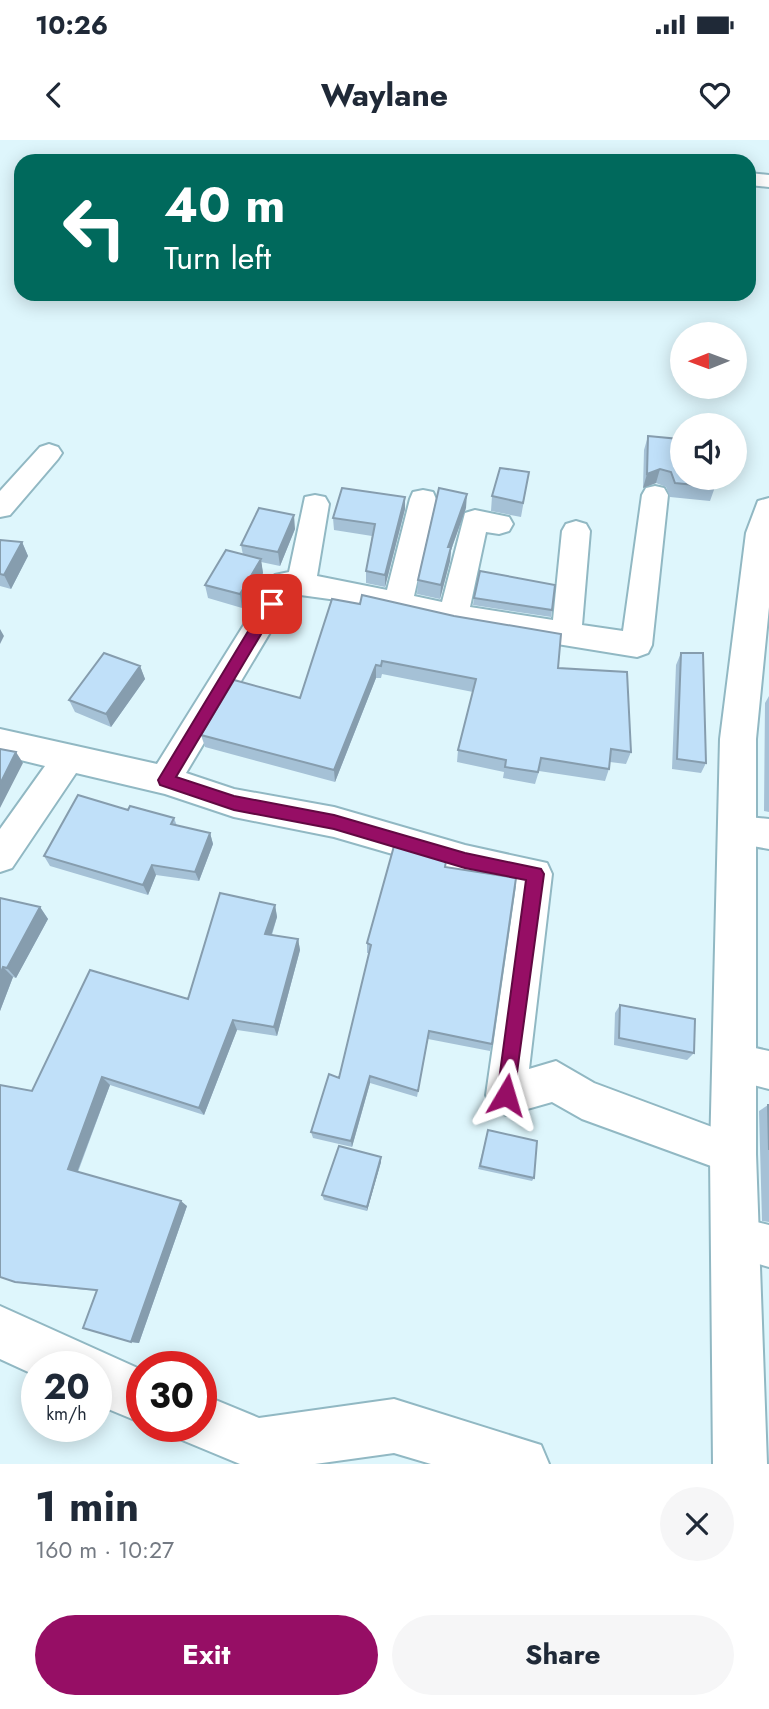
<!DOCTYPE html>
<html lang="en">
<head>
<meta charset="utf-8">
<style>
	:root { --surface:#fff; --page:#f6f6f7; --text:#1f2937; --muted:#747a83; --accent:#960e65 }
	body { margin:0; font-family:Jost,sans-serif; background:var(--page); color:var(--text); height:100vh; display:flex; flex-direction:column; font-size:26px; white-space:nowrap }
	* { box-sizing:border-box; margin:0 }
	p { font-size:23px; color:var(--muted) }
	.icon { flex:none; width:38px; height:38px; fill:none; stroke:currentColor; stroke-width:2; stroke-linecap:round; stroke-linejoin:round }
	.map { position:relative; height:1324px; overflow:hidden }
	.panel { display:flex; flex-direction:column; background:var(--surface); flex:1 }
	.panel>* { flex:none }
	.banner { position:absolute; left:14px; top:14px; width:742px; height:147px; border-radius:21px; box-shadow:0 4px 18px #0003; background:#00695c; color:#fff; overflow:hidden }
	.needle { width:46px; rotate:269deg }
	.tools { position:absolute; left:670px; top:182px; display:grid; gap:14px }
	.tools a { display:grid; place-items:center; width:77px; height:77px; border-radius:50%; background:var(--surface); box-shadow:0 4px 18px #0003; font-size:35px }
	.speed { position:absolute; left:21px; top:1211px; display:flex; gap:14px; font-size:35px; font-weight:700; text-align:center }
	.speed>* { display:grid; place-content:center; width:91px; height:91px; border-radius:50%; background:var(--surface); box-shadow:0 4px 18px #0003; line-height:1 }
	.speed small { font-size:18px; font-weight:400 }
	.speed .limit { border:10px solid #d22; background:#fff; color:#111 }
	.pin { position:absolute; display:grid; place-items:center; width:60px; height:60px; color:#fff; margin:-30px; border-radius:14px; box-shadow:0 4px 10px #0006 }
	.me { position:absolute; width:77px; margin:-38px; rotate:7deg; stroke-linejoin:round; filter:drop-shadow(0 0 5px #0008) }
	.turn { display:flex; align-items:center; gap:24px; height:147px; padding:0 35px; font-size:32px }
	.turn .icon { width:91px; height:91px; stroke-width:2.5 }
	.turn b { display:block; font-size:49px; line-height:60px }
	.round { display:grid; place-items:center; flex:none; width:74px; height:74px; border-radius:37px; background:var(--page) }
	.overview { display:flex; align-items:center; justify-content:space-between; height:119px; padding:0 35px }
	h1 { font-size:42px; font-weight:700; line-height:52px }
	.primary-button { display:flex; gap:14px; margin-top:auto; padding:14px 35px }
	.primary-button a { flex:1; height:80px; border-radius:42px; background:var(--accent); color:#fff; font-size:28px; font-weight:700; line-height:80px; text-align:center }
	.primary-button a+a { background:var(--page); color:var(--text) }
	.status { display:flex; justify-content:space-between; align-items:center; height:49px; padding:0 35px; background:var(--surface); direction:ltr }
	.status svg { height:19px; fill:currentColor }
	header { display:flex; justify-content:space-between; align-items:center; height:91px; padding:0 35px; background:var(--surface); font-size:32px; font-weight:700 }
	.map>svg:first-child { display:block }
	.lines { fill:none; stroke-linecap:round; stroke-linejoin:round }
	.minor-casing { stroke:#91b8c3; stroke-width:4 }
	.secondary-casing { stroke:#91b8c3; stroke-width:4 }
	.minor { fill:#fff; fill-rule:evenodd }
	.secondary { fill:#fff; fill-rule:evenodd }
	.wall { fill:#a5c1d6 }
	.shaded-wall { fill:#869dae }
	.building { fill:#c0e0f9; stroke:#869dae; stroke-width:2 }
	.route { fill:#960e65; stroke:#620942; stroke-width:2 }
</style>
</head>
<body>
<div class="status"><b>10:26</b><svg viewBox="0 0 49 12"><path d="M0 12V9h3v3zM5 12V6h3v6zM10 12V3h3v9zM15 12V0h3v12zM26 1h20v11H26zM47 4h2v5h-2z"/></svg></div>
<header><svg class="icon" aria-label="back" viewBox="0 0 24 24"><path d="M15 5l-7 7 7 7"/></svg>Waylane<svg class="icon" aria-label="heart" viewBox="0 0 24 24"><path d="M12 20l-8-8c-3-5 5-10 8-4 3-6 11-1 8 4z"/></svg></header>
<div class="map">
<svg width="769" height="1324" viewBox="0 0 769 1324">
	<rect width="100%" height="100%" fill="#def6fc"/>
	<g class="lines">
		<!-- minor casing -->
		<g class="minor-casing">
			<path id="minor" d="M749,33L769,35V47L749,45Z
				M49,304L58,307L62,313L58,319L10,375L0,377V351L40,307Z
				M655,346L664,348L668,355L652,505L648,513L637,517L453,487L337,460L293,454L186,633L234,649L334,667L465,705L547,723L552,734L529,929L556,921L594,943L747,1000L753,1014L747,1028L733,1034L582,979L552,962L506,975L492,969L486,955L516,746L465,735L334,697L234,677L165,654L76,633L12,728L0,732V689L45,626L0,615V589L157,624L275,435L289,432L305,357L315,355L325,357L329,364L317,436L387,450L410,359L413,352L423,350L433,352L436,359L414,456L442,462L465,373L475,370L509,377L513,384L509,391L499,394L486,392L470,467L553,480L562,391L566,384L576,381L586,384L590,391L582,485L623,491L642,355L646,348Z
				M736,676L769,679V709L724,701L719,691L724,681Z
				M733,903L769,911V949L719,936L714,922L719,908Z
				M735,1077L769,1085V1127L720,1113L714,1098L720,1083Z"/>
		</g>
		<!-- secondary casing -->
		<g class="secondary-casing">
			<path id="secondary" d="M769,358V467L756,599V1014L767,1324H713L710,1014L720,599L746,393L758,361Z
				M0,1166L142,1230V1283L96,1264V1227H37V1236L0,1219Z
				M201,1254L259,1278L394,1259L541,1305L549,1324H431L394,1313L315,1324H240L182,1300L176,1286H201Z"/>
		</g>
		<!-- minor -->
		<use href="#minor" class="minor"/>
		<!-- secondary -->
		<use href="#secondary" class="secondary"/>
	</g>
	<!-- wall -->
	<path class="wall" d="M648,296L679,311L715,347L710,361L670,357L666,347L656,343L643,348L644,310Z
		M529,332L521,377L491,371L492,356Z
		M405,357V369L385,447L366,443V431L372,396L334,390L333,378Z
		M466,368L451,410L450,421L440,459L417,454L418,440Z
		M295,389L280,426L261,422L263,433L242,468L208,458L205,445L243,415L241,405Z
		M0,400L22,402L28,416L11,449L0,446Z
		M474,458L552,470L551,477L473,465Z
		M332,459L558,528L631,612L626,624L610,622L609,629L605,641L539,631L535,644L503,638L504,632L457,622L458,610L473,552L382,534L381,538H376L335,642L205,607L201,595L300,558Z
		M681,513L706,623L701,633L672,629L676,525Z
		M140,526L145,539L111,587L75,572L69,560Z
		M769,556V672L764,671L765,563Z
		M128,670L174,678L177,686L210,693L213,704L199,741L156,735L148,755L50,726L44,716Z
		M446,727L492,904L490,911L428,899L417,957L370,943L352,1007L313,998L311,992L339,938L369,813H367V803Z
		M0,758L40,767L48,779L16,838L13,837L0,871Z
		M275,765L277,777L272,795L298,799L300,810L277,896L237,890L204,975L110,945L78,1032L187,1066L139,1203L131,1202L96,1151L26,1144L15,1142L32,951L188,859Z
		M620,865L694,913L687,920L614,905L615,873Z
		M768,965H769V1082L762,1081L759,971Z
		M488,990L534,1038L532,1041L478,1029Z
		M381,1017V1022L367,1071L324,1060L322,1055Z"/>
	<!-- shaded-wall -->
	<path class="shaded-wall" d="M660,329L656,343L643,348L647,334Z
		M467,354L466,368L451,410L450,421L440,459L441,445L448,407Z
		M405,357V369L385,447V435Z
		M294,375L295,389L280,426L278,412Z
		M22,402L28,416L11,449L4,435Z
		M261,419L263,433L242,468L240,454Z
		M0,489L4,496L0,504Z
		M376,525V538L335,642L334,630Z
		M140,526L145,539L111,587L106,574Z
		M16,612L23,623L0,668V644Z
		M210,693L213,704L199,741L195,732Z
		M152,725L156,735L148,755L143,745Z
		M275,765L277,777L268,805L265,794Z
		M40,767L48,779L16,838L7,828Z
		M298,799L300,810L277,896L274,887Z
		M3,827L13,837L0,871V835Z
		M233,880L237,890L204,975L199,968Z
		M370,936V943L352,1007L351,1001Z
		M102,937L110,945L76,1035L68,1029Z
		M381,1017V1022L367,1071V1067Z
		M181,1061L187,1066L139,1203L131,1202Z"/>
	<!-- building -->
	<path class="building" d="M648,296L679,299V311L682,312V338H715V347L675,343L671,332L660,329L647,334Z
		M500,328L529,332L523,363L492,356Z
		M342,348L405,357L385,435L366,431L375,384L333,378Z
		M439,348L467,354L448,407H451L441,445L418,440Z
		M259,368L294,375L278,412L241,405Z
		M0,400L22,402L4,435L0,434Z
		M226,410L261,419L240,454L205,445Z
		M480,431L555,445L552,470L474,458Z
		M362,455L454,476L561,494L558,528L627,532L631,612L611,609L609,629L541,618L538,632L505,627L506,620L458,610L476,539L382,521L381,526L376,525L334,630L201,595L234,540L300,558L332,459L360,464Z
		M104,513L140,526L106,574L69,560Z
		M681,513H703L706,623L677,619Z
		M0,609L16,612L0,644Z
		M78,655L128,670L130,666L174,678L171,684L210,693L195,732L152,725L143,745L44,716Z
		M394,706L446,721L445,727L516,738L492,904L429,891L418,951L370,936L351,1001L311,992L329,934L339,938L371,805L367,803Z
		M220,753L275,765L265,794L298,799L274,887L233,880L199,968L102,937L68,1029L181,1061L131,1202L83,1188L97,1150L15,1142L0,1137V945L32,951L90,830L188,859Z
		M0,758L40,767L7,828L3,827L0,835Z
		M620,865L695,879L694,913L619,898Z
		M768,965H769V1010Z
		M488,990L537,1001L534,1038L480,1026Z
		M339,1006L381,1017L367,1067L322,1055Z"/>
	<!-- route -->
	<path class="route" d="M272,459L279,464L176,637L234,656L334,675L465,713L541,729L544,734L513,962L506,965L500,962L497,955L526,740L465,728L334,689L234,670L160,645L158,640L267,460Z"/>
</svg>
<div class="tools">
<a><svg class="needle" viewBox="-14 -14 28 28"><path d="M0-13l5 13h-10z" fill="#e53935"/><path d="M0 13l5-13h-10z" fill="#747a83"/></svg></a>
<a><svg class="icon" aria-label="sound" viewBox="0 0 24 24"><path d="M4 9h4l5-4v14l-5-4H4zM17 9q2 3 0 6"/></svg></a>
</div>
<div class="speed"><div>20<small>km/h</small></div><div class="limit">30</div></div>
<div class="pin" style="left:272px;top:464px;background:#d93025"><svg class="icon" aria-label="arrive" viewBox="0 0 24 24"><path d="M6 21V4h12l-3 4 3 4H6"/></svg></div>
<svg class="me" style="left:506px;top:955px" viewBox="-20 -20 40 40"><path d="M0-17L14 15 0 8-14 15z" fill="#960e65" stroke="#fff" stroke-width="4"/></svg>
<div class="banner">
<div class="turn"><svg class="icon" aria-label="left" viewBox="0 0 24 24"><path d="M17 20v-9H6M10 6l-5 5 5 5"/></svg><div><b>40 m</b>Turn left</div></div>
</div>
</div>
<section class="panel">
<div class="overview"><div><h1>1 min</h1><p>160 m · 10:27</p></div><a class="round"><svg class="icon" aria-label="close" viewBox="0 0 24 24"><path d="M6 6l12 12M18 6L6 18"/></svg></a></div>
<div class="primary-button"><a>Exit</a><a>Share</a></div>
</section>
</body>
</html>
